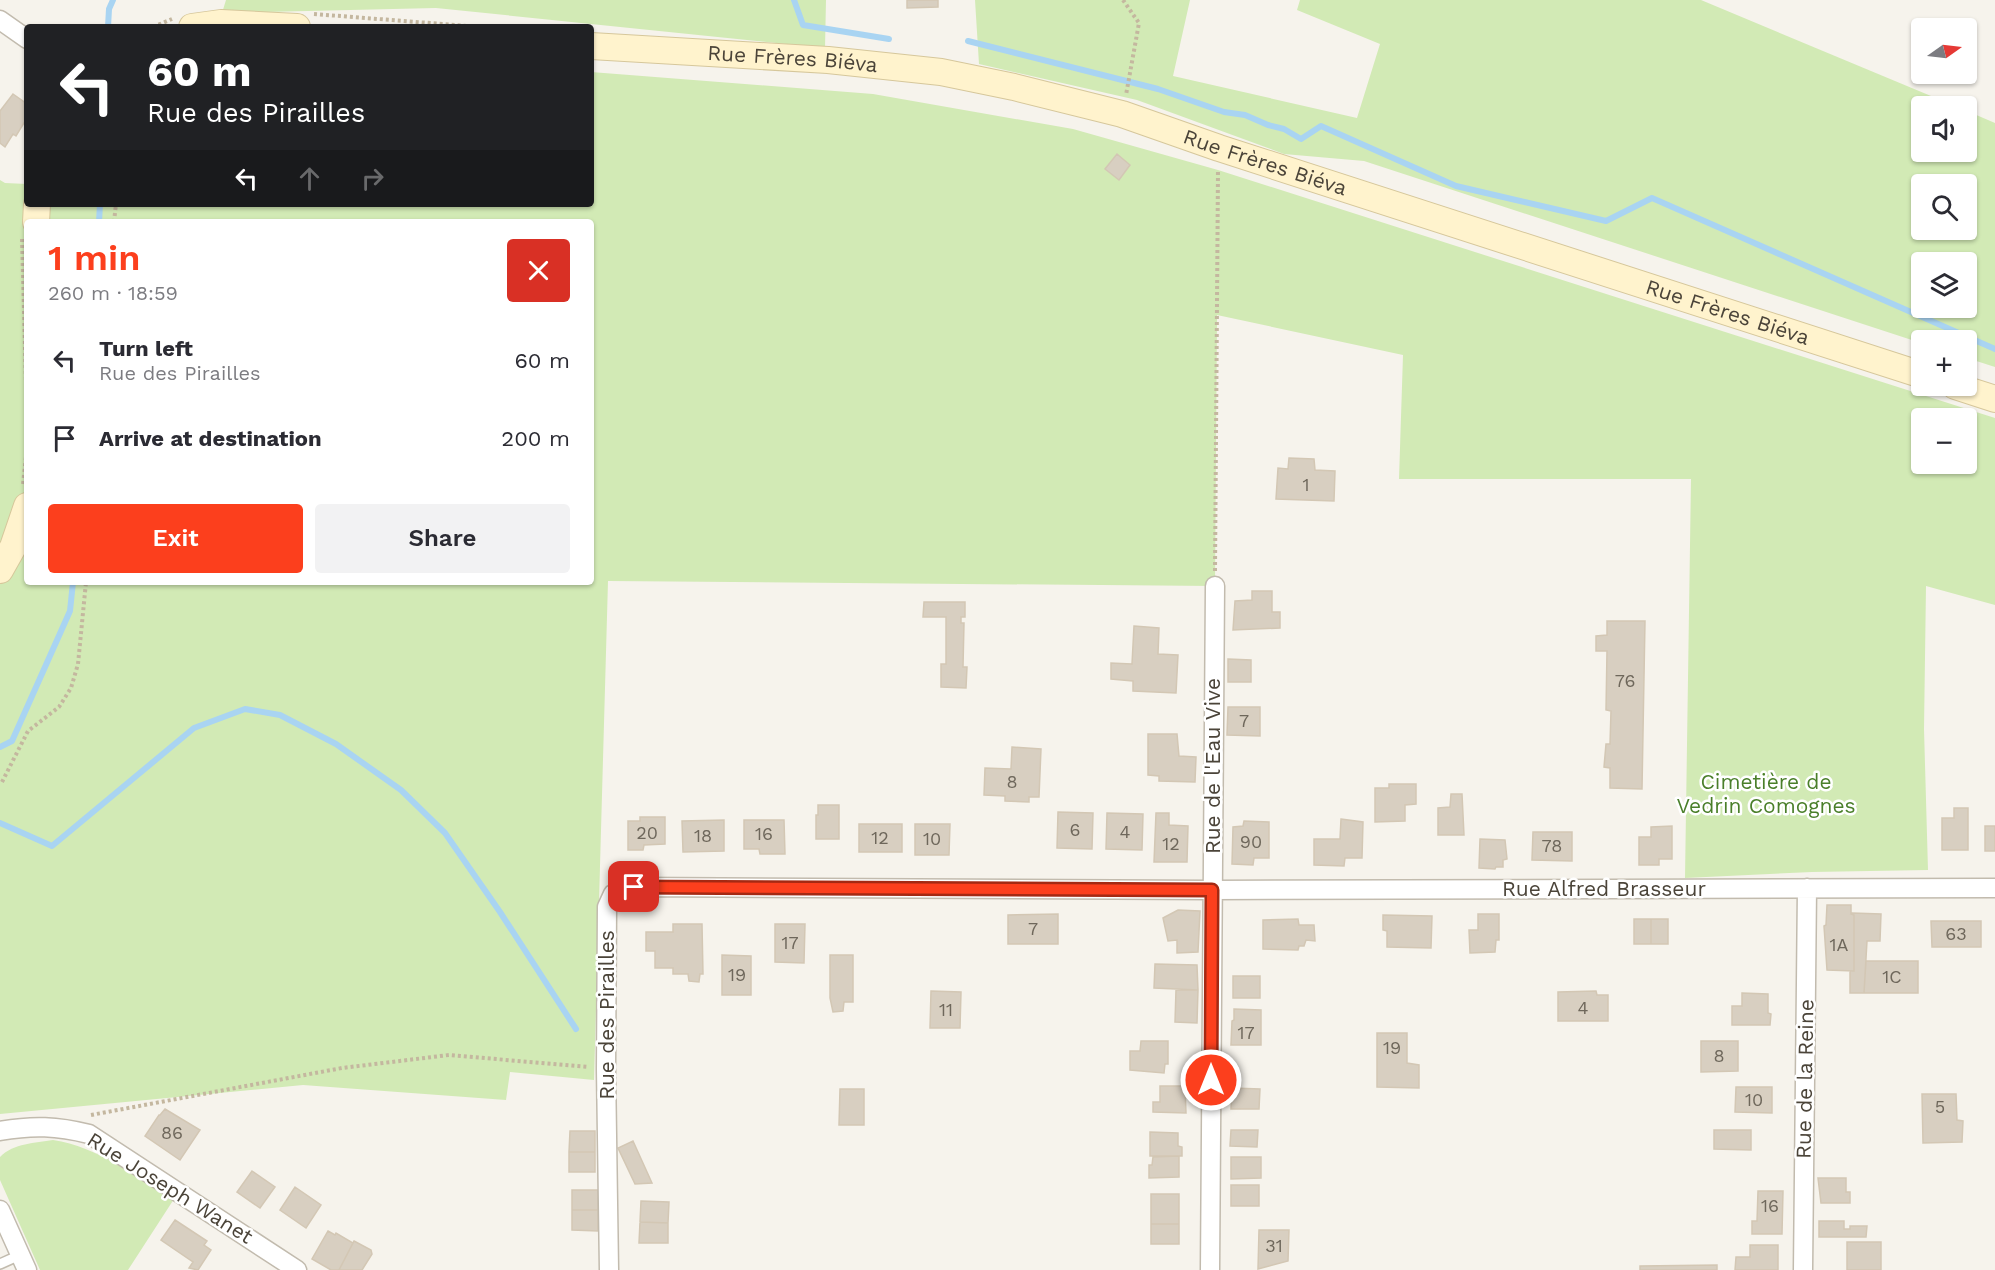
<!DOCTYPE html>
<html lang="en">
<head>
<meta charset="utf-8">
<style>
	:root { --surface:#fff; --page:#f2f2f3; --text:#2b2b33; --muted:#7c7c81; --accent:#fc3f1d }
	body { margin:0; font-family:"Work Sans",sans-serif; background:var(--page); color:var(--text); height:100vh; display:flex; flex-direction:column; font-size:22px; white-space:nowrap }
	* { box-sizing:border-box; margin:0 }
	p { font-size:20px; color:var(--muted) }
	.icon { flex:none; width:33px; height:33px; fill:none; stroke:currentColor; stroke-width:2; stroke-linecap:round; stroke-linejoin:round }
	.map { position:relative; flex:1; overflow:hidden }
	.sheet { position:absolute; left:24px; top:219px; width:570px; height:366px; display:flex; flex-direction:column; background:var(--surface); border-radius:6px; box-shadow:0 2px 4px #0004 }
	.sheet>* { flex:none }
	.top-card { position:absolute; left:24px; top:24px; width:570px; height:183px; border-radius:6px; box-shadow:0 2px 4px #0004; background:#202124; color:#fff; overflow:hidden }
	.needle { width:39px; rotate:76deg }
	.fabs { position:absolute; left:1911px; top:18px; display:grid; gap:12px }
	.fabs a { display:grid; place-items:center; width:66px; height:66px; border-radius:6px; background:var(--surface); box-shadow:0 2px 4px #0004; font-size:30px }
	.pin { position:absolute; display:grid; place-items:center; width:51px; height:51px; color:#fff; margin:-26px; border-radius:12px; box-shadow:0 3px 9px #0006 }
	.me { position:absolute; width:66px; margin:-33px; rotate:0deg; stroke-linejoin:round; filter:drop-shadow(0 0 4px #0008) }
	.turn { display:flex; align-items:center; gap:21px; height:126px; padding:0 24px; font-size:27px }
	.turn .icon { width:78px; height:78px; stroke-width:2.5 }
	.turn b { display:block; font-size:42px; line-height:51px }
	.lanes { display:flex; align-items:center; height:57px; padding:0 24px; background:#0003; justify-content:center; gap:30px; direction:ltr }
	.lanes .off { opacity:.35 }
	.round { display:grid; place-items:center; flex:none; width:63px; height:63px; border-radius:6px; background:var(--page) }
	.summary { display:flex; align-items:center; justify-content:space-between; height:102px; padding:0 24px }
	h1 { font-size:36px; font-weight:600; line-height:45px; color:var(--accent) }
	.cta { display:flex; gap:12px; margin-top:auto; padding:12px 24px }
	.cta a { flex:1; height:69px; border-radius:6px; background:var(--accent); color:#fff; font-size:24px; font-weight:600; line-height:69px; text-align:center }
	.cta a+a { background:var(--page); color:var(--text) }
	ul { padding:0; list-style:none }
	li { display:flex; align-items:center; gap:18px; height:78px; padding:0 24px }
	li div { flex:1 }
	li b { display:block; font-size:22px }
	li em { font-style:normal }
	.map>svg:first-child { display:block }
	.green { fill:#d2eab5; fill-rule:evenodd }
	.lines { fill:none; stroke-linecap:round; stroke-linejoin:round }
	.stream { stroke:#a9d4f2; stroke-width:6 }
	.building { fill:#d8cfc1; stroke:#d3c7b4; stroke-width:1.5 }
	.lane-casing { stroke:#c2bbae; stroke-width:12 }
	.street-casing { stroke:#c2bbae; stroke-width:21 }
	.secondary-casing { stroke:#d6c79b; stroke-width:28 }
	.path { stroke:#c4b79f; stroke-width:4; stroke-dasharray:3 3; stroke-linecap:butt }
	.lane { stroke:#fff; stroke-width:9 }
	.street { stroke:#fff; stroke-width:18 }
	.secondary { stroke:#fff3cd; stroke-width:26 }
	.route-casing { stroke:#a42913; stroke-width:15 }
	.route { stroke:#fc3f1d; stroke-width:10 }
	.labels { text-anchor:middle; stroke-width:5; stroke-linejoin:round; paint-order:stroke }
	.number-label { font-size:18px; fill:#6e675b }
	.street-label { font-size:21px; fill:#4b4439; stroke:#fff }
	.park-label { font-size:21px; fill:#4a7f2a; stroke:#fff }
</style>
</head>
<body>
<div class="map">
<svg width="1995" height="1270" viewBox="0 0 1995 1270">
	<rect width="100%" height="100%" fill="#f6f3ec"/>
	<!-- green -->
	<path class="green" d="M226,0H826L825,48L436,8L222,13Z
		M975,0H1190L1173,76L1357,118L1380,44L1297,10L1300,0H1701L1955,106H1922V152H1966L1967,111L1995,123V367L1967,358L1966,340H1922L1921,343L1364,161L1284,154L1137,100L979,64ZM1922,184H1966V230H1922ZM1922,262H1966V308H1922Z
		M591,72L873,94L1073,129L1218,170L1995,418V605L1926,586L1924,729L1928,870L1812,872L1685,878L1691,479H1399L1403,355L1217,315L1215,586L608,581L594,1080L510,1072L506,1100L303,1085L0,1114V180L5,183L27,184V204H591ZM27,222H591V582H27ZM1922,418H1966V464H1922Z
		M53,1140C98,1147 136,1176 174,1199L128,1270H40L0,1180V1157C14,1143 35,1143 53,1140Z"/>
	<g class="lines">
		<!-- stream -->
		<path class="stream" d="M794,0L803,25L889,39
			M108,27L109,9L113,0
			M968,41L1158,89L1224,112L1245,115L1268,125L1284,129L1301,139L1321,126L1456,186L1606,221L1652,198L1995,349
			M99,222L100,204
			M0,747L12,741L70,611L73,582
			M0,823L52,846L194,728L245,709L280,715L336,744L401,790L445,833L500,912L576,1029"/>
	</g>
	<!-- building -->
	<path class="building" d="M907,0H938V7L907,8Z
		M13,94L27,104V118L16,136L13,134L5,147L0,143V111Z
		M1117,154L1130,165L1119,180L1105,169Z
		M1289,458L1314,459L1315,470L1335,471L1334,501L1276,499L1278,468L1288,469Z
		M1252,591H1272V612H1280V628L1233,630L1235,601L1252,600Z
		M924,602H965V617H961V623H964L963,667H967L966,688L941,687V664H946V617H923Z
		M1607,621H1645L1642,789L1610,788V768L1604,767L1606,744H1610L1611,711L1606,710L1607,651H1596V636L1607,635Z
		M1134,626L1159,628L1158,654L1178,655L1176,693L1133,691V681L1111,679V663L1132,664Z
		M1228,659L1251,660V682H1228Z
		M1228,707H1260V736L1227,735Z
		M1148,734H1177L1179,756L1196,757L1195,782L1159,781V776L1148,775Z
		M1012,747L1041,749L1039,797H1029V802L1005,801V796L984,795L985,768L1011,769Z
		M1389,784H1416V804L1405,805V821L1375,822V788H1389Z
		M1451,794H1462L1464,835H1438V808L1450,807Z
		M818,805H839V839H816V815H818Z
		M1954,808H1968V850H1942V818H1954Z
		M1058,812L1093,813L1092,849L1057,848Z
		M1107,813L1143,814L1142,850L1106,849Z
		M1156,813H1169V825L1188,826L1187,862H1154Z
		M640,817H665V844L644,845L643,850H628V821H640Z
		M1341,819L1363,822L1362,858H1345L1344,866L1314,865V839H1340Z
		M724,820V851L683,852L682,821Z
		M744,820H784L785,854H760L759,849H744Z
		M1244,821L1269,822V858H1254L1253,865L1232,864L1233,827L1243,826Z
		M859,824H902V852H859Z
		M915,824H950L949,855H915Z
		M1672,826V859H1659V865H1639V837H1651V827Z
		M1985,826H1995V851H1985Z
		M1533,832H1572V861L1532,860Z
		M1480,839L1505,840L1507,859L1503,860V867H1496L1495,869L1479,868Z
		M1827,905H1851V914L1854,915V971L1827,970L1824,926L1826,925Z
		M1178,910L1200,911L1198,952L1177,953V940L1168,941L1163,918Z
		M1852,913L1881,914L1880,941H1867L1864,993H1850V971H1854V915L1851,914Z
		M1058,914V944H1008V915Z
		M1478,914H1499V940H1496L1495,952L1470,953L1469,930H1478Z
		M1383,915L1432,916L1431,948L1387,947V931L1383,930Z
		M1298,919L1299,925H1314L1315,941L1306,940L1304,946H1299L1298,950L1263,949V920Z
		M1634,919H1651V944H1634Z
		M1651,919H1668V944H1651Z
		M1931,921H1981V947H1932Z
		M673,924H702L703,974H700L699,982L689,981L688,974H673V968H655V951H646V932H673Z
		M775,924H805L804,963L775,962Z
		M722,955L751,956V995H722Z
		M830,955H853V1002H844L843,1011L833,1012L830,998Z
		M1866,961H1918V993H1864Z
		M1155,964L1197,965L1198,990L1154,988Z
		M1233,976H1260V998H1233Z
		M1176,990H1198L1197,1023L1175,1022Z
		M931,991L961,992L960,1028H930Z
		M1596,991L1597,995H1608V1021H1558V992Z
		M1742,993L1768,994V1013L1771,1014L1770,1025H1732V1006H1742Z
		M1234,1009L1261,1010V1045H1231L1232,1021L1234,1020Z
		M1377,1033H1407V1063L1419,1065V1088L1377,1087Z
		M1141,1041H1168V1064H1165L1164,1073L1130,1070V1051H1140Z
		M1701,1041H1738V1071L1701,1072Z
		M1160,1086H1185L1186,1113L1153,1112V1102H1160Z
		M1736,1087H1772V1113L1735,1112Z
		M1232,1088L1260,1089L1259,1109H1231Z
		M840,1089H864V1125H839Z
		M1922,1094H1956L1957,1120L1963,1121L1962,1142L1923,1143Z
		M165,1109L200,1130L180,1160L145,1136L159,1115H160Z
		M1231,1130H1258L1257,1147L1230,1146Z
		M1714,1130H1751V1150L1714,1149Z
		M570,1131H595V1152H569Z
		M1150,1132L1178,1133V1146L1182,1147V1156H1150Z
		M633,1141L652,1183L635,1184L618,1148Z
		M569,1152H595V1172H569Z
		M1179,1156V1177L1149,1178V1165H1152L1153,1157Z
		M1231,1157H1261V1178L1231,1179Z
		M252,1171L275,1187L260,1208L237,1192Z
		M1818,1178H1846V1192H1850V1203H1821Z
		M1231,1185H1259V1206H1231Z
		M295,1187L321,1205L306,1228L280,1210Z
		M572,1190H598V1210H572Z
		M1758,1191H1783L1782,1234H1752V1221H1757Z
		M1151,1194H1179V1224H1151Z
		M641,1201L669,1202L668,1223L640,1222Z
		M572,1210H598V1231L572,1230Z
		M175,1220L207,1241L204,1245L211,1250L198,1270L189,1268L193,1262L161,1240Z
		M1819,1221H1844V1229H1850V1226H1867L1866,1237H1819Z
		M640,1222L668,1223V1243H639Z
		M1151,1224H1179V1244H1151Z
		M1259,1230H1289L1288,1261L1258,1269Z
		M328,1231L335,1235L336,1233L353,1243L339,1270H331L312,1259Z
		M354,1241L371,1250L372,1254L362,1270H339Z
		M1847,1242H1881V1270H1847Z
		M1750,1245H1778V1270H1735L1736,1257H1750Z
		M1717,1265V1270H1640V1266Z"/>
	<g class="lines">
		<!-- lane casing -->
		<g class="lane-casing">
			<path id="lane" d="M0,1264L20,1255"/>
		</g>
		<!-- street casing -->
		<g class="street-casing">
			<path id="street" d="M0,20L27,39
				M0,1131C33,1125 57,1126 89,1134L297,1270
				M0,1210L27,1270
				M609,1270L606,1069L607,907L613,894L634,887L1212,890L1995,888
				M1210,1270L1215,586
				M1803,1270L1807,888"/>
		</g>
		<!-- secondary casing -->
		<g class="secondary-casing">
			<g id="secondary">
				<path d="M192,27L221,23L297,27"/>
				<path id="s1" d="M591,46L828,60L941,72L1014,87L1122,114L1219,148L1922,375"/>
				<path d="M36,222L37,204"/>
				<path d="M1955,386L1995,399"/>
				<path d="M0,570L13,547L27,506"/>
			</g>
		</g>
		<!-- path -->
		<path class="path" d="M1123,0L1139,23L1126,95
			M314,14L481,27
			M153,27L172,19
			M114,222L116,204
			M22,239L27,418
			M23,484L27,448
			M1215,571L1218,170
			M2,782L28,731L59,707L71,688L78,664L86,582
			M91,1115L342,1068L449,1055L588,1067"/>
		<!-- lane -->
		<use href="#lane" class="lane"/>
		<!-- street -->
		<use href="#street" class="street"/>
		<!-- secondary -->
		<use href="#secondary" class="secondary"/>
	</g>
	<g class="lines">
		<!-- route casing -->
		<g class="route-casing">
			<path id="route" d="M634,887L1212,890L1211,1080"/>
		</g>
		<!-- route -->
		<use href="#route" class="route"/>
	</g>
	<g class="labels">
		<!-- number labels -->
		<g class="number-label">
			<text x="1306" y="491">1</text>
			<text x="1625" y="687">76</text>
			<text x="1244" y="727">7</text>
			<text x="1012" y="788">8</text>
			<text x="1075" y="836">6</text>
			<text x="1125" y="838">4</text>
			<text x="647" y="839">20</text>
			<text x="764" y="840">16</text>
			<text x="703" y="842">18</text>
			<text x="880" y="844">12</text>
			<text x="932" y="845">10</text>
			<text x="1251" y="848">90</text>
			<text x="1171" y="850">12</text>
			<text x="1552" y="852">78</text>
			<text x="1033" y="935">7</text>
			<text x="1956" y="940">63</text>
			<text x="790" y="949">17</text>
			<text x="1839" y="951">1A</text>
			<text x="737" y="981">19</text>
			<text x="1892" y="983">1C</text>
			<text x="1583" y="1014">4</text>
			<text x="946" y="1016">11</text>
			<text x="1246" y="1039">17</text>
			<text x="1392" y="1054">19</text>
			<text x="1719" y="1062">8</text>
			<text x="1754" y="1106">10</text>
			<text x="1940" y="1113">5</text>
			<text x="172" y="1139">86</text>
			<text x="1770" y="1212">16</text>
			<text x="1274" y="1252">31</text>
		</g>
		<!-- street labels -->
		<g class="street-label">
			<text dy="7" stroke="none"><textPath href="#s1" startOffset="202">Rue Frères Biéva</textPath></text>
			<text dy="7" stroke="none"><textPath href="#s1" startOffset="688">Rue Frères Biéva</textPath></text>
			<text dy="7" stroke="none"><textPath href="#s1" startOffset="1174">Rue Frères Biéva</textPath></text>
			<text transform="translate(1213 766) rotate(-90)" y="7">Rue de l'Eau Vive</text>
			<text x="1604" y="896">Rue Alfred Brasseur</text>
			<text transform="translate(607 1015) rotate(-90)" y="7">Rue des Pirailles</text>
			<text transform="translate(1805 1079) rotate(-89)" y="7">Rue de la Reine</text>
			<text transform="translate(170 1188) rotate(32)" y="7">Rue Joseph Wanet</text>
		</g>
		<!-- park labels -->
		<g class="park-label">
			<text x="1766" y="789">Cimetière de<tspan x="1766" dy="24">Vedrin Comognes</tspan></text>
		</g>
	</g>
</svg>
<div class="fabs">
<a><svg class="needle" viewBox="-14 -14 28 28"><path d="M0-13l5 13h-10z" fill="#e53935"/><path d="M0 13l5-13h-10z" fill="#7c7c81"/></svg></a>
<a><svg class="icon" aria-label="sound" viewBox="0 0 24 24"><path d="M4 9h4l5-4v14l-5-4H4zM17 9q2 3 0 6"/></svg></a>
<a><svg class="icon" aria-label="search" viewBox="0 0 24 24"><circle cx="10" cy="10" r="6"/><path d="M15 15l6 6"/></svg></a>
<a><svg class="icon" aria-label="layers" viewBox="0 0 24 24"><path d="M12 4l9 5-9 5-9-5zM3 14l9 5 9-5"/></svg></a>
<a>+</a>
<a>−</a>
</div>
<div class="pin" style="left:634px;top:887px;background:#d93025"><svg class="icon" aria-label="arrive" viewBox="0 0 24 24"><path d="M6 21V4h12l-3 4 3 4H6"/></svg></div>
<svg class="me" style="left:1211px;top:1080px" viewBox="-20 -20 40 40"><circle r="17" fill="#fc3f1d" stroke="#fff" stroke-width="3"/><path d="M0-11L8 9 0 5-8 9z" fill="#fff"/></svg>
<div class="top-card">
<div class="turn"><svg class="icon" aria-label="left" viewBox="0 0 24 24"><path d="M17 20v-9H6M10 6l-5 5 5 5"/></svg><div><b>60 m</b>Rue des Pirailles</div></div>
<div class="lanes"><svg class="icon" aria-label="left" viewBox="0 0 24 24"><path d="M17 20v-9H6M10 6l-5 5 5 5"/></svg><svg class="icon off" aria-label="ahead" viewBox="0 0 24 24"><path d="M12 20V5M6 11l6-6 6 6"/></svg><svg class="icon off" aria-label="right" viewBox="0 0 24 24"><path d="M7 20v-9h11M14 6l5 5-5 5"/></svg></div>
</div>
<section class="sheet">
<div class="summary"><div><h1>1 min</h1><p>260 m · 18:59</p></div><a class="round" style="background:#d93025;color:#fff"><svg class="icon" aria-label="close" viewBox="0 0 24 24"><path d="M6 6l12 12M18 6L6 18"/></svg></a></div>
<ul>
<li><svg class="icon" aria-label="left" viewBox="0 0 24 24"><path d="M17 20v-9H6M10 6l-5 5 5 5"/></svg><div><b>Turn left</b><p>Rue des Pirailles</p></div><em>60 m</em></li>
<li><svg class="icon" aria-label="arrive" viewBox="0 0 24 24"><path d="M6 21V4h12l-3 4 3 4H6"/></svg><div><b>Arrive at destination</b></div><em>200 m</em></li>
</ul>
<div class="cta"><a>Exit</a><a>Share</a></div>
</section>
</div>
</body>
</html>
